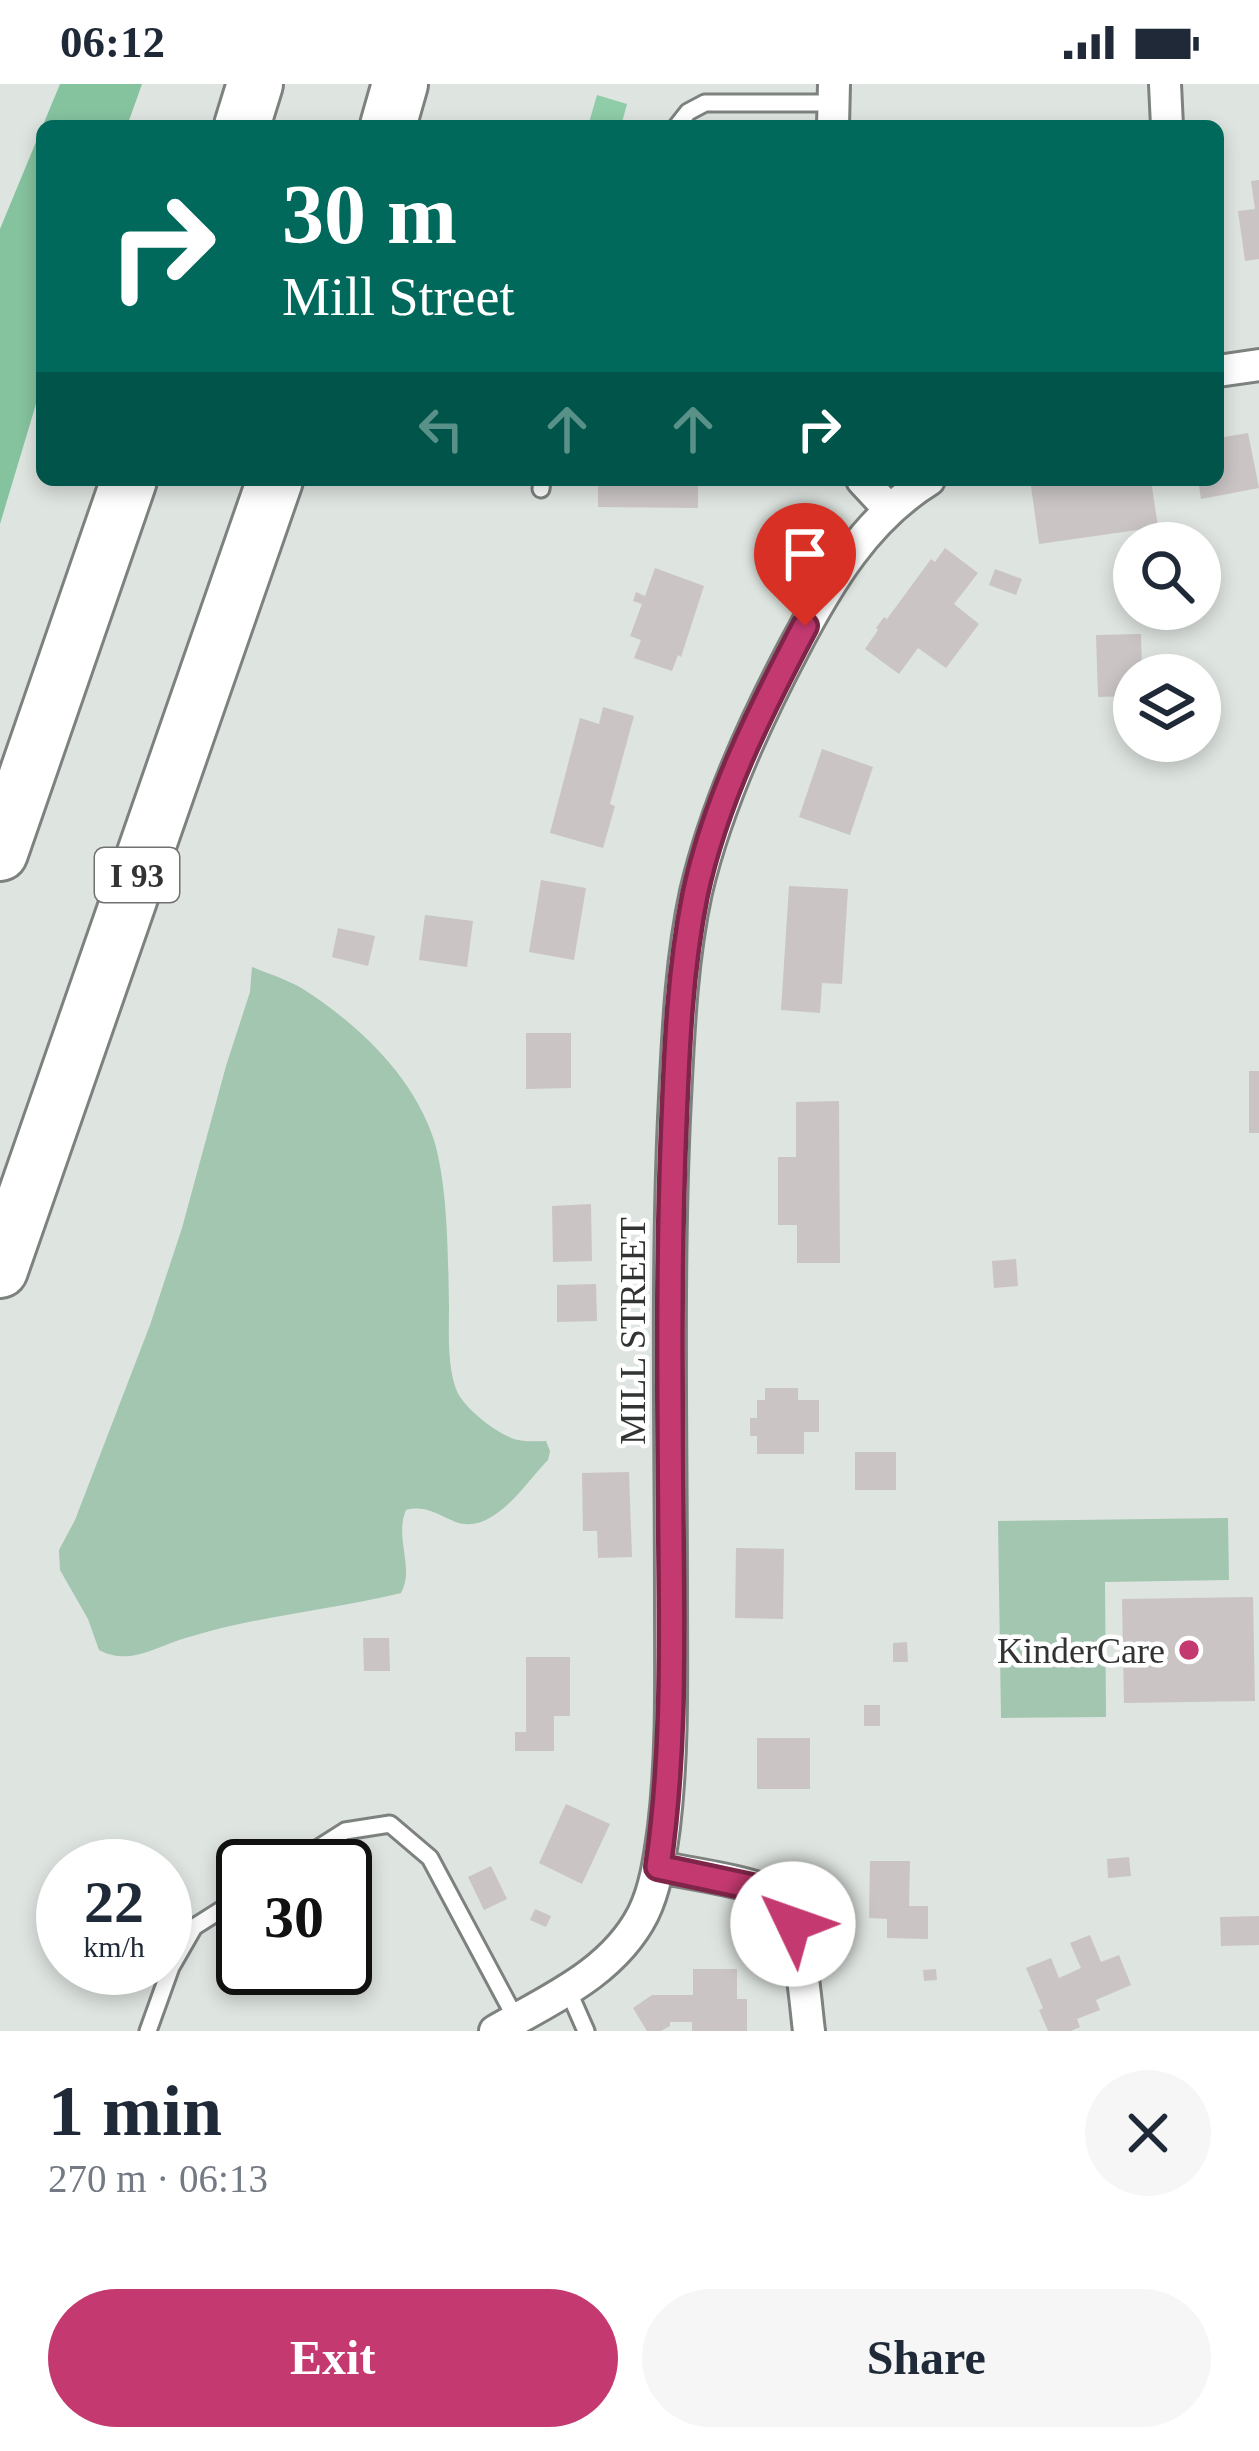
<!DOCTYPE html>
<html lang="en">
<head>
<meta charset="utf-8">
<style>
	:root { --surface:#fff; --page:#f6f6f7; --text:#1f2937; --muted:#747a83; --accent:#c43970 }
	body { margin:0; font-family:Georgia,serif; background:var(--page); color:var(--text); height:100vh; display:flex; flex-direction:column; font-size:45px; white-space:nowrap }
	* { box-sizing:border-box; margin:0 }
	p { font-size:39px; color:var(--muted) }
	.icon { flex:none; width:66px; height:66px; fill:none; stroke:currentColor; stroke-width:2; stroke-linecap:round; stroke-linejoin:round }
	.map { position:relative; height:1947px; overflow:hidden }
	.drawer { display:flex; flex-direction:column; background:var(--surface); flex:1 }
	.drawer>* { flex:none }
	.hud { position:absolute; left:36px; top:36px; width:1188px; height:366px; border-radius:18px; box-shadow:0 6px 18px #0003; background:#00695c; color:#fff; overflow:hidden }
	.fabs { position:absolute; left:1113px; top:438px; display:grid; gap:24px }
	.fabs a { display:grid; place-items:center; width:108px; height:108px; border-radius:50%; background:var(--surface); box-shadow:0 6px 18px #0003; font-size:60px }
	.speed { position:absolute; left:36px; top:1755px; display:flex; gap:24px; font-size:60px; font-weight:700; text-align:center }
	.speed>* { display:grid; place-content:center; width:156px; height:156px; border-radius:50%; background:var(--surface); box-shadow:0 6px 18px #0003; line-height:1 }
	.speed small { font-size:30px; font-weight:400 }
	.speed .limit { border:6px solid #111; border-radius:18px; background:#fff; color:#111 }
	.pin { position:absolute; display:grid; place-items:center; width:102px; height:102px; color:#fff; margin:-123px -51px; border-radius:50% 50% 50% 0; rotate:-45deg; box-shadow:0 0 12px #0007 }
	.pin .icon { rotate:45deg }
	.me { position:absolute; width:132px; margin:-66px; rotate:312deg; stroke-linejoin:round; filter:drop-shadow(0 0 9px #0008) }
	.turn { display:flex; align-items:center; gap:42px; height:252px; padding:0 48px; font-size:54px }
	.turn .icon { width:156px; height:156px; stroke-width:2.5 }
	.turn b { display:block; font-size:84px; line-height:102px }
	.lanes { display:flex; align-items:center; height:114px; padding:0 48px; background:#0003; justify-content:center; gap:60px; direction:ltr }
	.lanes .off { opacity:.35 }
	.round { display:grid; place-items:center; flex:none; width:126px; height:126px; border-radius:63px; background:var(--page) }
	.head { display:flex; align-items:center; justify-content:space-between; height:204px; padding:0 48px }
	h1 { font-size:72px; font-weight:600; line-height:90px }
	.primary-button { display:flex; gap:24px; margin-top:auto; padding:24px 48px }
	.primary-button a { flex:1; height:138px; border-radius:72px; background:var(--accent); color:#fff; font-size:48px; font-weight:600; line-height:138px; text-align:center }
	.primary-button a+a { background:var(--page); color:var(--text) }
	.status { display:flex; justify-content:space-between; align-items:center; height:84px; padding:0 60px; background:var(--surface); direction:ltr }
	.status svg { height:33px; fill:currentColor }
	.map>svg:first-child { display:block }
	.green { fill:#a2c6af }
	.forest { fill:#85c29e }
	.water { fill:#8fcca8 }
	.building { fill:#cac4c5 }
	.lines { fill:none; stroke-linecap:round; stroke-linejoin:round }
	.service-casing { stroke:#7d827f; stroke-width:21 }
	.minor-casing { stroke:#7d827f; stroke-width:36 }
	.motorway-casing { stroke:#7d827f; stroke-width:60 }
	.service { stroke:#fff; stroke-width:15 }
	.minor { stroke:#fff; stroke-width:30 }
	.motorway { stroke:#fff; stroke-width:54 }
	.route-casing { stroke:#7f2549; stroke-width:30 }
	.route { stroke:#c43970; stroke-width:21 }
	.poi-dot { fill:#c43970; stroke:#fff; stroke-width:4.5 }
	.labels { text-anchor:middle; stroke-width:9; stroke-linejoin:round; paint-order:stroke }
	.shield { fill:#fff; stroke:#707170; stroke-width:3 }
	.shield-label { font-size:33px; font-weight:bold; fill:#323433 }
	.street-label { font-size:36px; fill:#323433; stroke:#fff }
	.poi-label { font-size:36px; fill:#323433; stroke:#fff; text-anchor:end }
</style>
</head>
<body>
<div class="status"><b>06:12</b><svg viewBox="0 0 49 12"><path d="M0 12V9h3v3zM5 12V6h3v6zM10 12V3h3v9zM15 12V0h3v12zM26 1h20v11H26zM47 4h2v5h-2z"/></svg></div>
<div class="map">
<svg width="1259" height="1947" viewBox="0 0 1259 1947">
	<rect width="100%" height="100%" fill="#dee4e0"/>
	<!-- green -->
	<path class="green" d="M252,883C269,890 288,896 303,905C359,941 413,992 434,1056C448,1103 448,1172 449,1222C449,1248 447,1280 456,1305C462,1323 499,1352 518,1356C527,1358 537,1357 546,1357L550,1367L548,1376C524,1400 491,1456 451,1436C436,1429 423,1421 406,1426C394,1453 415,1484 401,1509C330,1526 258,1532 189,1553C158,1561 131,1583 99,1566L88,1535L60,1486L59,1466L75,1436L150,1241L182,1144L226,982L250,908Z
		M1228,1434L1229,1496L1105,1498L1106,1633L1001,1634L998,1437Z"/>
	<!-- forest -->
	<path class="forest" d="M60,0H142L127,42H42V300L0,440V145Z"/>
	<!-- water -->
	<path class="water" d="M597,11L627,20L621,42H588Z"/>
	<!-- building -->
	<path class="building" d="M1259,96V175L1245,177L1238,127L1255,125L1251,97Z
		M1248,349L1259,404L1201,415L1198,396H1218V354Z
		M598,396H698V424L598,423Z
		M1077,396H1151L1158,443L1039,460L1031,402Z
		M945,464L978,489L954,520L979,540L946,584L918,564L899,590L865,565L878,546L876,544L884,533L887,535L931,475L935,478Z
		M655,484L704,502L681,573L678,571L672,587L634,574L641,556L630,552L642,520L633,517L636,508L645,512Z
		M995,485L1022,495L1016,511L989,501Z
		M1141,550L1142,591H1134V612L1098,613L1096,551Z
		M603,623L634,632L610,720L615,722L603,764L550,749L580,634L599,640Z
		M822,665L873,683L850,751L799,733Z
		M541,796L586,804L574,876L529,868Z
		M789,802L848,805L842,900L822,899L820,929L781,926Z
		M425,831L473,837L467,883L419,876Z
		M338,844L375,852L368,882L332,873Z
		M526,949H571V1004L526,1005Z
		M1249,987H1259V1049H1249Z
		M839,1017L840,1179H797V1141H778V1073H796V1018Z
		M591,1120L592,1177L553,1178L552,1122Z
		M1016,1175L1018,1202L994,1204L992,1177Z
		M596,1200L597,1237L557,1238V1201Z
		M765,1304H798V1316H819V1348H804V1370H757V1352H750V1334H757V1316H765Z
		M855,1368H896V1406H855Z
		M629,1388L632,1473L598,1474L597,1447H583L582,1389Z
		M736,1464L784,1465L783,1535L735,1534Z
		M1253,1513L1255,1617L1124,1619L1122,1515Z
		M363,1554H389L390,1587H364Z
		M907,1558L908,1578H893V1559Z
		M526,1573H570V1632H554V1667H515V1648H526Z
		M864,1621H880V1642H864Z
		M757,1654H810V1705H757Z
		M566,1720L610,1740L582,1800L539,1779Z
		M1129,1773L1131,1792L1108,1794L1107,1775Z
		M870,1777H910L909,1822H928V1855L887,1854V1835L869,1834Z
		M491,1782L507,1815L484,1826L468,1793Z
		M535,1825L551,1832L546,1843L530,1836Z
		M1259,1832V1861L1221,1862L1220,1833Z
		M1090,1851L1101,1878L1119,1871L1131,1901L1096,1916L1100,1926L1077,1935L1080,1943L1071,1947H1048L1039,1926L1043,1924L1026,1884L1051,1874L1059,1894L1081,1884L1070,1859Z
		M693,1885H737V1915H747V1947H692V1938H670V1942L661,1947H647L633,1924L652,1911H693Z
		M936,1885L937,1896L924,1897L923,1886Z"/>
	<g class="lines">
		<!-- service casing -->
		<g class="service-casing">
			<path id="service" d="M677,42L688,28L705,19H833
				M541,405L542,396
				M290,1782L345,1747L390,1740L430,1774L516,1935
				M568,1906L586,1947
				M148,1947L171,1883L194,1843L243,1812"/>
		</g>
		<!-- minor casing -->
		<g class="minor-casing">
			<path id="minor" d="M1165,0L1167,42
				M833,42L834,0
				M1218,287L1259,281
				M862,396L889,425
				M658,1783C683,1788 759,1799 777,1812C800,1829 805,1917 809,1947
				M495,1947C549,1916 613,1889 643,1830C656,1804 660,1772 664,1743C673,1667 671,1591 671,1516C671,1355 667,1194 674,1034C678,958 680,882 696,808C716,723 754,640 794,564C828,499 866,435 929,396"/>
		</g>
		<!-- motorway casing -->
		<g class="motorway-casing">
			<path id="motorway" d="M242,42L255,0
				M388,42L400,0
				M0,769L129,396
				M0,1186L275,396"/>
		</g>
		<!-- service -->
		<use href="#service" class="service"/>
		<!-- minor -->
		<use href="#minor" class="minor"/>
		<!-- motorway -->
		<use href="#motorway" class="motorway"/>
	</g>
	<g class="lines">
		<!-- route casing -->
		<g class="route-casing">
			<path id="route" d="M793,1840L786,1822L766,1806L658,1783C674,1674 672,1565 671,1456C670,1317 668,1177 674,1038C677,962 680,886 695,811C715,717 760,627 805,542"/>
		</g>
		<!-- route -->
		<use href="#route" class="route"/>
	</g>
	<!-- markers -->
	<circle class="poi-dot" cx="1189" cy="1566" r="12"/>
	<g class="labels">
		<!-- shield labels -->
		<rect class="shield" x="95" y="764" width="84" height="54" rx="9"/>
		<g class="shield-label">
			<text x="137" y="803">I 93</text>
		</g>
		<!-- street labels -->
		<g class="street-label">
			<text transform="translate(632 1247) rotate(-90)" y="13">MILL STREET</text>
		</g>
		<!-- poi labels -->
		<g class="poi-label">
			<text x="1165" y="1579">KinderCare</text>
		</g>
	</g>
</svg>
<div class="fabs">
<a><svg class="icon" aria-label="search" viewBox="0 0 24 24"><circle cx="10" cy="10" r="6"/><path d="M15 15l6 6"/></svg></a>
<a><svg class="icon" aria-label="layers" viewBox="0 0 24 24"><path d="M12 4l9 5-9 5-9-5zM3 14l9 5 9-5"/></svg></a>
</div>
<div class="speed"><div>22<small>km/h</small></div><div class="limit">30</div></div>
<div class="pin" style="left:805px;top:542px;background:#d93025"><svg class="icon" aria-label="arrive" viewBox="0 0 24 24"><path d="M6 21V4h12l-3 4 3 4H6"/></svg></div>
<svg class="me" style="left:793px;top:1840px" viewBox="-20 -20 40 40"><circle r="19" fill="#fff"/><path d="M0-13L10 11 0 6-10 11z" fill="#c43970"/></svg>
<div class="hud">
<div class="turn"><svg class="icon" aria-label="right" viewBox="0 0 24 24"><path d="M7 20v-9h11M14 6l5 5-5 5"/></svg><div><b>30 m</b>Mill Street</div></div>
<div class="lanes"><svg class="icon off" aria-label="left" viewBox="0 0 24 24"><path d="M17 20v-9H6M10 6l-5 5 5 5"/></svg><svg class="icon off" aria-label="ahead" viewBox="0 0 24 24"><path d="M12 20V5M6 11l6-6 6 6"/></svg><svg class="icon off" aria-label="ahead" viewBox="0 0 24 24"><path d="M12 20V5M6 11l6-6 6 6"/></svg><svg class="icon" aria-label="right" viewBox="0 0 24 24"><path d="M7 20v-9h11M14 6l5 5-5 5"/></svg></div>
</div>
</div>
<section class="drawer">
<div class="head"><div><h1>1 min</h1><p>270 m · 06:13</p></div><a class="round"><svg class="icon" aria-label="close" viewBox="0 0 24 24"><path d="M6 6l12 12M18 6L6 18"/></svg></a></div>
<div class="primary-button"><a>Exit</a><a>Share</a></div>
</section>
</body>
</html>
